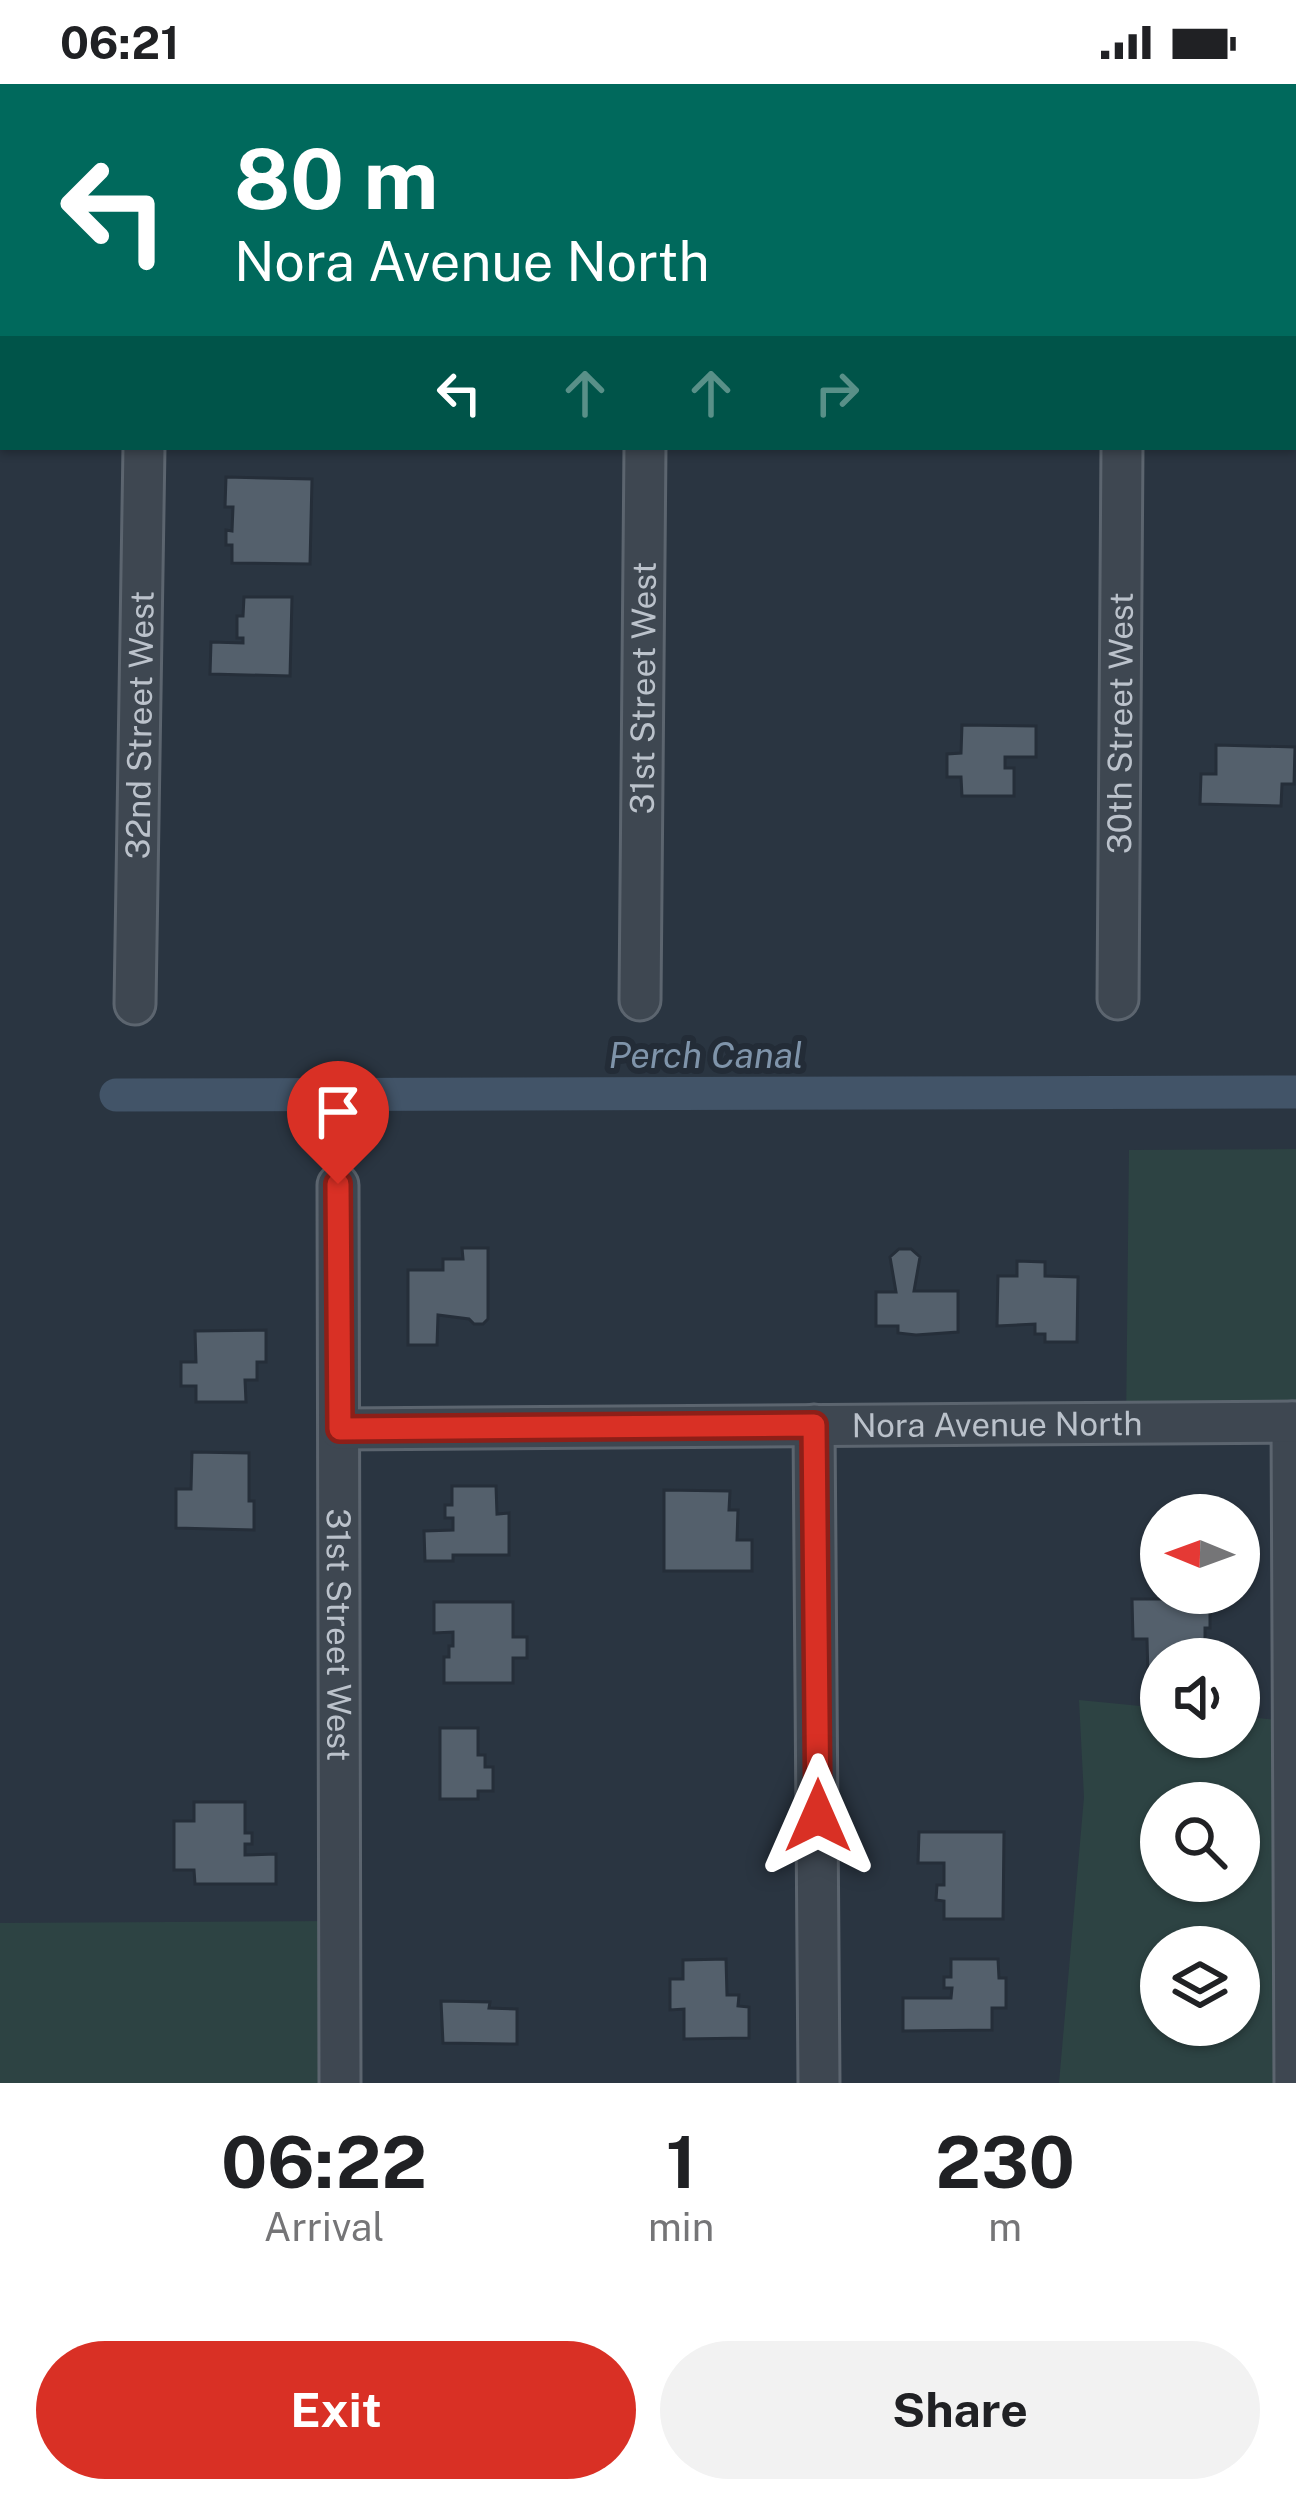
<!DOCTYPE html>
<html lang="en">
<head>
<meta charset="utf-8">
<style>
	:root { --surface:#fff; --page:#f2f2f2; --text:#202124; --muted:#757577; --accent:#d93025 }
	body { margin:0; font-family:"Public Sans",sans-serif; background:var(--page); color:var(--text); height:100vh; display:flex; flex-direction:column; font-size:45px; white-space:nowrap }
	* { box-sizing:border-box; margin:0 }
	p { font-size:39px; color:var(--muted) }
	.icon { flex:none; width:66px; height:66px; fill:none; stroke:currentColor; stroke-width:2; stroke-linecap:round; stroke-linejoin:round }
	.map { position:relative; height:1999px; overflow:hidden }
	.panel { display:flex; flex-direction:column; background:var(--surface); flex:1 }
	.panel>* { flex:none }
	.guide { position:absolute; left:0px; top:0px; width:1296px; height:366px; box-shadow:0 3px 9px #0004; background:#00695c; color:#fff; overflow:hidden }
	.needle { width:78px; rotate:271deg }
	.controls { position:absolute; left:1140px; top:1410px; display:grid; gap:24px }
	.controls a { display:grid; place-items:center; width:120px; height:120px; border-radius:50%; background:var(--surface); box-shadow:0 3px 9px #0004; font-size:60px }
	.pin { position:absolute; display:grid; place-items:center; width:102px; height:102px; color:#fff; margin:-123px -51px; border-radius:50% 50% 50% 0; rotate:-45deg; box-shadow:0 0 12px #0007 }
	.pin .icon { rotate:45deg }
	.me { position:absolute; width:132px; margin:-66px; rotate:0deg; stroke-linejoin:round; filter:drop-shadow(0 0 9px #0008) }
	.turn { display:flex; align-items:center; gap:42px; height:252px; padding:0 36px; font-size:54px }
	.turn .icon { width:156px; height:156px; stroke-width:2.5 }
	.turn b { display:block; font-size:84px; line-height:102px }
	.lanes { display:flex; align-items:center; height:114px; padding:0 36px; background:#0003; justify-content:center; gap:60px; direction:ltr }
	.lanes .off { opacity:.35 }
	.eta { display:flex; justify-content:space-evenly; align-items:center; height:204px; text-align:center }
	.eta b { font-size:72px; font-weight:700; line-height:84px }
	.button { display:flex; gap:24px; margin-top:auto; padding:24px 36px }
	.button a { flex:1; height:138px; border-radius:72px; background:var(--accent); color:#fff; font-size:48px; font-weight:700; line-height:138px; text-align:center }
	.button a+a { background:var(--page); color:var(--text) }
	.status { display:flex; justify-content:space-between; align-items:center; height:84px; padding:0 60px; background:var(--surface); direction:ltr }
	.status svg { height:33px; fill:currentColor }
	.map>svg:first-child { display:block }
	.green { fill:#2d4343; fill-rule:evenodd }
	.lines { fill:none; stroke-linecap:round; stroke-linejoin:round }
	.canal { stroke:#425468; stroke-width:33 }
	.building { fill:#54606c; stroke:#252e39; stroke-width:3 }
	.minor-casing { stroke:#5c656f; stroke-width:45 }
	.minor { stroke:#3e4751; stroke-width:39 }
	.route-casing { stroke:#8d1f18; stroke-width:30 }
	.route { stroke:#d93025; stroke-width:21 }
	.labels { text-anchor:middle; stroke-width:12; stroke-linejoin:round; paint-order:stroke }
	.street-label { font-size:33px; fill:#bbc2cb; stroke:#232c37 }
	.water-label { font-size:36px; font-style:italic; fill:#7f94aa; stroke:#232c37 }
</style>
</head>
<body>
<div class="status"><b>06:21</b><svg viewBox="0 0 49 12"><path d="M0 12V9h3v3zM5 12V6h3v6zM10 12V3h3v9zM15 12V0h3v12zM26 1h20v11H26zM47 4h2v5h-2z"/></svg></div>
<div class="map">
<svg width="1296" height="1999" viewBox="0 0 1296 1999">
	<rect width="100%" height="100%" fill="#2a3541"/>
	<!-- green -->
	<path class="green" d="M1296,1065V1331L1126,1344L1129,1066Z
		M1079,1616L1161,1624V1653H1239V1632L1296,1638V1999H1059L1084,1713ZM1161,1719H1239V1797H1161ZM1161,1863H1239V1941H1161Z
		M334,1837L332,1999H0V1839Z"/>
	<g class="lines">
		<!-- canal -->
		<path class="canal" d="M116,1011L1296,1008"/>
	</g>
	<!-- building -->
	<path class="building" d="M226,393L312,395L310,480L232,479V461H226V446L232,447L233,423H225Z
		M244,513H292L290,592L210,590L211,558L243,559V554H237V532H243Z
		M962,641L1036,642V673H1005V684H1014V712H962L961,693H947V670L961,669Z
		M1216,661L1295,663L1294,700H1282L1281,722L1200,720L1201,690H1216Z
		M462,1164H488V1235L483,1240H474L469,1235L438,1231L437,1261H408V1186H443V1175H463Z
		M899,1165H911L920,1173L914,1207H958V1248L916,1251L898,1249V1242H876V1208H896L890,1173Z
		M1017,1177L1045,1178V1192L1078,1193L1077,1258H1045V1250H1035V1240L997,1242L998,1192H1017Z
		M266,1246V1278H257V1296H245L246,1318H196V1302H181V1278H196L195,1247Z
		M192,1368L249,1369V1417H254V1446L176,1444V1405H191Z
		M452,1402H496L497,1430L509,1429V1471H453V1477H425L424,1447L453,1446V1434H445V1421H452Z
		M664,1406L730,1407L729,1426H738L737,1456H752V1487H664Z
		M1132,1515H1210V1544H1205V1575H1161V1592H1148L1147,1555H1133Z
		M434,1518H513V1553H527V1574H513V1599H444V1573H449V1562H453V1548L434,1549Z
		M440,1644H478V1671H485V1683H493V1707H478V1715H440Z
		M194,1718H245V1749H252V1760H245V1771L276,1770V1800H195L194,1786H174V1737H194Z
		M919,1748H1004L1003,1835H944V1817L936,1816L937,1801H944V1779H918Z
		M726,1875L727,1911H739L738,1922L749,1923V1954L684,1955V1925L670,1926V1895H683V1876Z
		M951,1875H998L999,1894H1006V1924H992V1946L903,1947V1914H951L952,1904H944V1893H951Z
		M441,1917L490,1918L489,1924L517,1925V1960L443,1959Z"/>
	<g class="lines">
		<!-- minor casing -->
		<g class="minor-casing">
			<g id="minor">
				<path d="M648,0V3"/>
				<path d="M149,3V0"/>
				<path d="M1124,3V0"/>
				<path id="s1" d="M1118,915L1122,363"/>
				<path id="s2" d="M640,916L645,363"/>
				<path id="s3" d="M135,920L144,363"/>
				<path id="s4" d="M338,1101L340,1999"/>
				<path d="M1292,1338L1295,1999"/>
				<path d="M814,1341L819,1999"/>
				<path id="s5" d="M340,1345L1296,1338"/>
			</g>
		</g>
		<!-- minor -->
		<use href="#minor" class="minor"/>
	</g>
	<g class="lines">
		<!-- route casing -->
		<g class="route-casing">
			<path id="route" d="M338,1100L340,1345L814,1341L818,1732"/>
		</g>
		<!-- route -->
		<use href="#route" class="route"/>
	</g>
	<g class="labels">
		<!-- street labels -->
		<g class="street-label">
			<text dy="12" stroke="none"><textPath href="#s2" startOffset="312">31st Street West</textPath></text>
			<text dy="12" stroke="none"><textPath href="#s1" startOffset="276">30th Street West</textPath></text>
			<text dy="12" stroke="none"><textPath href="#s3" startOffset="279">32nd Street West</textPath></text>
			<text dy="12" stroke="none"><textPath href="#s5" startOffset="657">Nora Avenue North</textPath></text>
			<text dy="12" stroke="none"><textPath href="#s4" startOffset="450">31st Street West</textPath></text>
		</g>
		<!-- water labels -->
		<g class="water-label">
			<text x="706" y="984">Perch Canal</text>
		</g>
	</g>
</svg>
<div class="controls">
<a><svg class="needle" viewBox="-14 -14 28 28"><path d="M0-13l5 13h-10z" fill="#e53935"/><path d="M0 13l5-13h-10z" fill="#757577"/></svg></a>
<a><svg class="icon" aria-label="sound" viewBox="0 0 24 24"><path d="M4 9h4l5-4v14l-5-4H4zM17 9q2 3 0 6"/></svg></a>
<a><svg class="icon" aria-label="search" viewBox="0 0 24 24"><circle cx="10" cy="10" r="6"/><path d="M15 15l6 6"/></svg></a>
<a><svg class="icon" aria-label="layers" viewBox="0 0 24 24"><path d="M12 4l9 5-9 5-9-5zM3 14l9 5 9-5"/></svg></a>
</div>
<div class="pin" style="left:338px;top:1100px;background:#d93025"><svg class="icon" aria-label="arrive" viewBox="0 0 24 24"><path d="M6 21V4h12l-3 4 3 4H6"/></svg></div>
<svg class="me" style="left:818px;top:1732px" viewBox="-20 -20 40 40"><path d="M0-17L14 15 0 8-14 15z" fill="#d93025" stroke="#fff" stroke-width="4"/></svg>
<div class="guide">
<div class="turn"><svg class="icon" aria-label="left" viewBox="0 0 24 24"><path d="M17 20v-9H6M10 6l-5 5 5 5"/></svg><div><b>80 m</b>Nora Avenue North</div></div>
<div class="lanes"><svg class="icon" aria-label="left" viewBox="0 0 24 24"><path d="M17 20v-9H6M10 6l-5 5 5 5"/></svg><svg class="icon off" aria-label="ahead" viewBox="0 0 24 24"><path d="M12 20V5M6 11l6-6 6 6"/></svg><svg class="icon off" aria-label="ahead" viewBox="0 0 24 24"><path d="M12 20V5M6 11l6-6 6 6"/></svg><svg class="icon off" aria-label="right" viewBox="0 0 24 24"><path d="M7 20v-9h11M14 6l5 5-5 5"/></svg></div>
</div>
</div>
<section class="panel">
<div class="eta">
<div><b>06:22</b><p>Arrival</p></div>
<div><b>1</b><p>min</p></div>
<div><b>230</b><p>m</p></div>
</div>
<div class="button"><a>Exit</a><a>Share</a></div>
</section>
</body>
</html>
